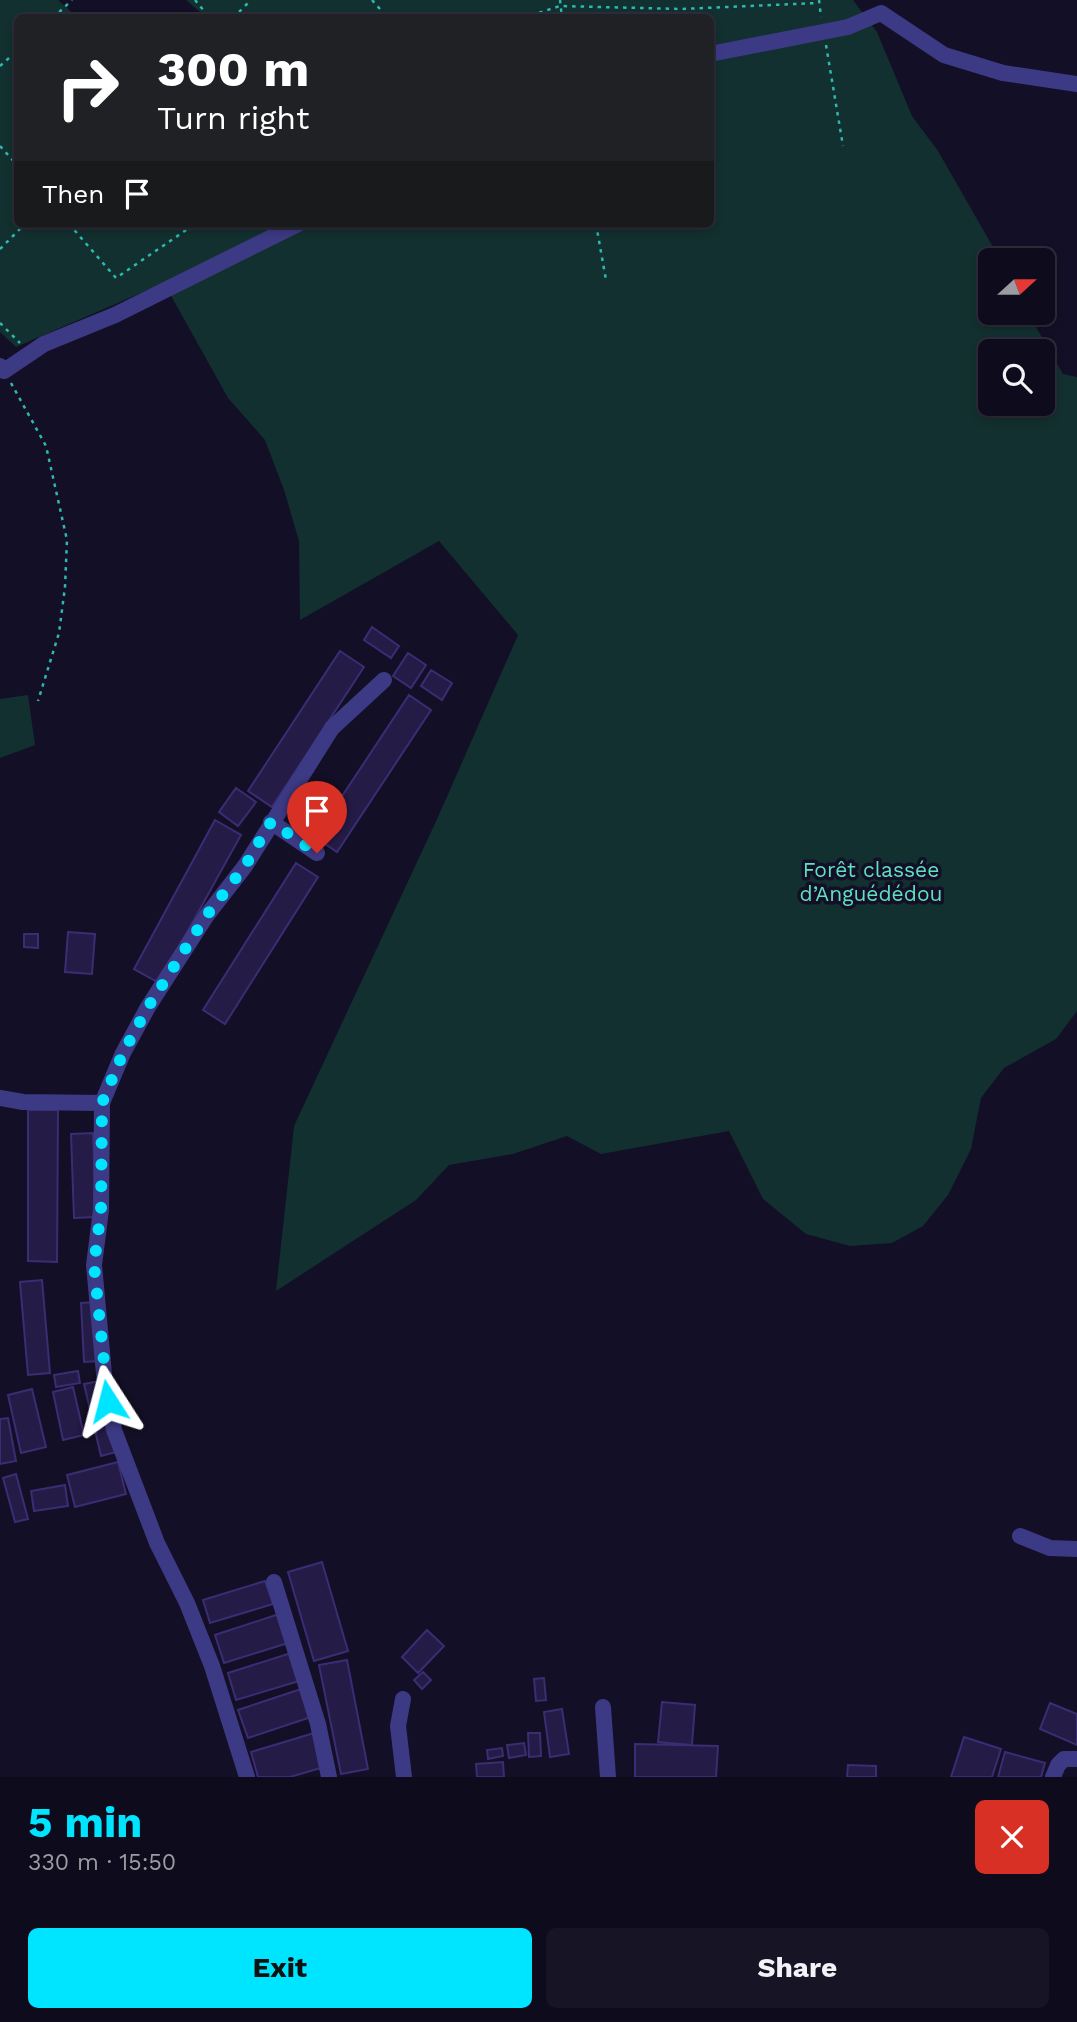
<!DOCTYPE html>
<html lang="en">
<head>
<meta charset="utf-8">
<style>
	:root { --surface:#0e0b1c; --page:#171425; --text:#f1f3f6; --muted:#9b9ba3; --line:#2e2b3b; --accent:#00e5ff }
	body { margin:0; font-family:"Work Sans",sans-serif; background:var(--page); color:var(--text); height:100vh; display:flex; flex-direction:column; font-size:26px; white-space:nowrap }
	* { box-sizing:border-box; margin:0 }
	p { font-size:23px; color:var(--muted) }
	.icon { flex:none; width:38px; height:38px; fill:none; stroke:currentColor; stroke-width:2; stroke-linecap:round; stroke-linejoin:round }
	.map { position:relative; height:1777px; overflow:hidden }
	.sheet { display:flex; flex-direction:column; background:var(--surface); flex:1 }
	.sheet>* { flex:none }
	.guide { position:absolute; left:14px; top:14px; width:700px; height:214px; border-radius:10px; box-shadow:0 4px 10px #0003,0 0 0 2px var(--line); background:#202124; color:#fff; overflow:hidden }
	.needle { width:46px; rotate:69deg }
	.tools { position:absolute; left:978px; top:248px; display:grid; gap:14px }
	.tools a { display:grid; place-items:center; width:77px; height:77px; border-radius:10px; background:var(--surface); box-shadow:0 4px 10px #0003,0 0 0 2px var(--line); font-size:35px }
	.pin { position:absolute; display:grid; place-items:center; width:60px; height:60px; color:#fff; margin:-72px -30px; border-radius:50% 50% 50% 0; rotate:-45deg; box-shadow:0 0 7px #0007 }
	.pin .icon { rotate:45deg }
	.me { position:absolute; width:77px; margin:-38px; rotate:351deg; stroke-linejoin:round; filter:drop-shadow(0 0 5px #0008) }
	.turn { display:flex; align-items:center; gap:24px; height:147px; padding:0 28px; font-size:32px }
	.turn .icon { width:91px; height:91px; stroke-width:2.5 }
	.turn b { display:block; font-size:49px; line-height:60px }
	.then { display:flex; align-items:center; height:66px; padding:0 28px; background:#0003; gap:14px; font-size:26px }
	.round { display:grid; place-items:center; flex:none; width:74px; height:74px; border-radius:10px; background:var(--page) }
	.head { display:flex; align-items:center; justify-content:space-between; height:119px; padding:0 28px }
	h1 { font-size:42px; font-weight:700; line-height:52px; color:var(--accent) }
	.cta { display:flex; gap:14px; margin-top:auto; padding:14px 28px }
	.cta a { flex:1; height:80px; border-radius:10px; background:var(--accent); color:#111; font-size:28px; font-weight:700; line-height:80px; text-align:center }
	.cta a+a { background:var(--page); color:var(--text) }
	.map>svg:first-child { display:block }
	.green { fill:#12302f; fill-rule:evenodd }
	.building { fill:#241b47; stroke:#3b2d73; stroke-width:2 }
	.lines { fill:none; stroke-linecap:round; stroke-linejoin:round }
	.path { stroke:#2fb8b0; stroke-width:2.5; stroke-dasharray:3.5 5; stroke-linecap:butt }
	.minor { stroke:#3d3a85; stroke-width:16 }
	.route { stroke:#00e5ff; stroke-width:12; stroke-dasharray:0 21.6 }
	.labels { text-anchor:middle; stroke-width:7; stroke-linejoin:round; paint-order:stroke }
	.park-label { font-size:21px; fill:#5fe0c0; stroke:#130f26 }
</style>
</head>
<body>
<div class="map">
<svg width="1077" height="1777" viewBox="0 0 1077 1777">
	<rect width="100%" height="100%" fill="#130f26"/>
	<!-- green -->
	<path class="green" d="M0,0H58L77,17L18,18V224H710V18H207L186,0H853L877,32L912,116L938,151L1001,261H990V313H1028L1063,374L1077,377V1011L1056,1039L1004,1068L981,1098L971,1149L948,1195L923,1226L892,1243L850,1246L806,1234L763,1199L729,1131L601,1154L567,1136L513,1154L449,1165L416,1200L276,1291L294,1126L438,817L518,635L439,541L300,620L299,541L284,490L265,440L228,398L164,283L16,347L0,332ZM990,352H1043V404H990Z
		M28,695L35,745L0,758V699Z"/>
	<!-- building -->
	<path class="building" d="M372,627L399,646L391,658L364,640Z
		M340,651L364,667L272,807L248,791Z
		M408,653L426,665L411,688L393,676Z
		M431,670L452,683L442,700L421,686Z
		M409,695L431,710L337,852L315,837Z
		M236,788L256,802L238,826L219,812Z
		M215,820L241,835L159,983L134,969Z
		M296,863L318,877L225,1024L203,1010Z
		M68,932L95,934L92,974L65,972Z
		M24,934H38V948L24,947Z
		M28,1110H58L57,1262L28,1261Z
		M93,1133L96,1217L74,1218L71,1134Z
		M42,1280L50,1373L28,1375L20,1282Z
		M96,1302L99,1361L84,1362L81,1303Z
		M78,1371L80,1383L56,1387L54,1375Z
		M100,1381L116,1452L101,1456L84,1384Z
		M73,1387L84,1435L63,1440L53,1392Z
		M32,1389L46,1447L21,1453L8,1395Z
		M8,1418L16,1461L0,1464V1419Z
		M118,1462L126,1494L75,1507L67,1475Z
		M16,1474L28,1519L15,1522L3,1478Z
		M65,1485L68,1506L34,1511L31,1491Z
		M322,1562L348,1651L314,1661L288,1572Z
		M265,1581L273,1604L210,1623L203,1600Z
		M279,1614L288,1643L224,1663L215,1635Z
		M427,1630L444,1646L418,1673L402,1657Z
		M291,1653L299,1681L236,1700L228,1673Z
		M347,1660L368,1769L341,1774L319,1665Z
		M423,1672L431,1680L422,1689L414,1680Z
		M544,1678L546,1700L536,1701L534,1679Z
		M301,1689L311,1717L248,1738L238,1710Z
		M662,1702L695,1705L692,1745L658,1742Z
		M1050,1703L1077,1714V1745L1040,1729Z
		M562,1709L569,1754L550,1757L544,1712Z
		M314,1733L324,1767L290,1777H258L251,1752Z
		M528,1733H540L541,1756L529,1757Z
		M964,1737L1001,1749L992,1777H951Z
		M524,1743L526,1755L509,1758L507,1745Z
		M635,1744L718,1746L716,1777H635Z
		M502,1748L503,1756L488,1759L487,1750Z
		M1005,1752L1045,1763L1041,1777H998Z
		M503,1762L504,1777H477L476,1764Z
		M848,1765L876,1766V1777H847Z"/>
	<g class="lines">
		<!-- path -->
		<path class="path" d="M195,0L210,18
			M372,0L388,18
			M560,0L562,18
			M819,0L821,17
			M53,18L72,0
			M233,18L251,0
			M523,18L560,6L681,9L818,3
			M826,45L843,146
			M0,66L18,50
			M0,146L18,166
			M69,224L116,278L195,224
			M596,224L606,280
			M0,249L25,224
			M0,323L20,343
			M11,383L46,446L67,540L65,587L59,633L38,701"/>
		<!-- minor -->
		<path class="minor" d="M710,54L848,27L881,13L944,55L1003,73L1077,84
			M0,366L4,371L44,344L115,315L298,224
			M271,822L317,853
			M0,1098L23,1102L102,1103
			M1020,1536L1050,1548L1077,1549
			M274,1582L318,1724L329,1777
			M403,1699L398,1726L404,1777
			M603,1707L608,1777
			M247,1777L212,1666L187,1603L157,1543L114,1430L104,1374L94,1265L101,1210L102,1103L123,1053L148,1007L207,915L245,866L332,728L384,680
			M1053,1777L1058,1765L1064,1759H1077"/>
	</g>
	<g class="lines">
		<!-- route -->
		<path class="route" d="M108,1401L94,1265L101,1210L102,1103L123,1053L148,1007L207,915L245,866L271,822L317,853"/>
	</g>
	<g class="labels">
		<!-- park labels -->
		<g class="park-label">
			<text x="871" y="877">Forêt classée<tspan x="871" dy="24">d’Anguédédou</tspan></text>
		</g>
	</g>
</svg>
<div class="tools">
<a><svg class="needle" viewBox="-14 -14 28 28"><path d="M0-13l5 13h-10z" fill="#e53935"/><path d="M0 13l5-13h-10z" fill="#9b9ba3"/></svg></a>
<a><svg class="icon" aria-label="search" viewBox="0 0 24 24"><circle cx="10" cy="10" r="6"/><path d="M15 15l6 6"/></svg></a>
</div>
<div class="pin" style="left:317px;top:853px;background:#d93025"><svg class="icon" aria-label="arrive" viewBox="0 0 24 24"><path d="M6 21V4h12l-3 4 3 4H6"/></svg></div>
<svg class="me" style="left:108px;top:1401px" viewBox="-20 -20 40 40"><path d="M0-17L14 15 0 8-14 15z" fill="#00e5ff" stroke="#fff" stroke-width="4"/></svg>
<div class="guide">
<div class="turn"><svg class="icon" aria-label="right" viewBox="0 0 24 24"><path d="M7 20v-9h11M14 6l5 5-5 5"/></svg><div><b>300 m</b>Turn right</div></div>
<div class="then">Then<svg class="icon" aria-label="arrive" viewBox="0 0 24 24"><path d="M6 21V4h12l-3 4 3 4H6"/></svg></div>
</div>
</div>
<section class="sheet">
<div class="head"><div><h1>5 min</h1><p>330 m · 15:50</p></div><a class="round" style="background:#d93025;color:#fff"><svg class="icon" aria-label="close" viewBox="0 0 24 24"><path d="M6 6l12 12M18 6L6 18"/></svg></a></div>
<div class="cta"><a>Exit</a><a>Share</a></div>
</section>
</body>
</html>
